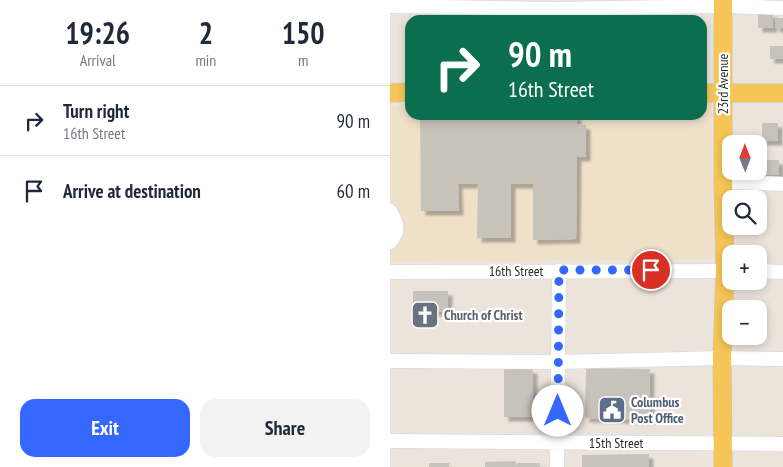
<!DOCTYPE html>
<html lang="en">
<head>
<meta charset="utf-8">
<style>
	:root { --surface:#fff; --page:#f2f2f3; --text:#1f2937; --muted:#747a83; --line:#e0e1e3; --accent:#3567ff }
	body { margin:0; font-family:"PT Sans Narrow",sans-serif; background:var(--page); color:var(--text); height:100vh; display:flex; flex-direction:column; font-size:19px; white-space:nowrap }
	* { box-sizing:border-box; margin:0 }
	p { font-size:16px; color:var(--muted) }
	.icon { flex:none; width:28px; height:28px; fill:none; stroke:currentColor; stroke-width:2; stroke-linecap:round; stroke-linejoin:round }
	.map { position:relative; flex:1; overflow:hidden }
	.details { display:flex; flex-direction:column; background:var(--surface); width:390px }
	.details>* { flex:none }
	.banner { position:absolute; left:15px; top:15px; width:302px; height:105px; border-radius:15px; box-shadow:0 2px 8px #0003; background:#0b6e4f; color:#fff; overflow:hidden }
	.needle { width:32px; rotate:359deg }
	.fabs { position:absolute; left:332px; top:135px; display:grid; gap:10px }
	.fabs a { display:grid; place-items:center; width:45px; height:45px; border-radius:10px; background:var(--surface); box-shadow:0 2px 8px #0003; font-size:25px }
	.pin { position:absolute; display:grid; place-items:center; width:42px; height:42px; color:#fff; margin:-21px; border:2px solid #fff; border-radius:50%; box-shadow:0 1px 5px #0007 }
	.me { position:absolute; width:55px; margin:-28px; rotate:0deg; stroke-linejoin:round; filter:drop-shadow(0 0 4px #0008) }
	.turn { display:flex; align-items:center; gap:18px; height:105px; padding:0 20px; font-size:22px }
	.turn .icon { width:65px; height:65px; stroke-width:2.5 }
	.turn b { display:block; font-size:35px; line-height:42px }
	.eta { display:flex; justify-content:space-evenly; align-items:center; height:85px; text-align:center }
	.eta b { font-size:30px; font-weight:800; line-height:35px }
	.cta { display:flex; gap:10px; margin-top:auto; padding:10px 20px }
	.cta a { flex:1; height:58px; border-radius:15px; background:var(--accent); color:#fff; font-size:20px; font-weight:800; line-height:58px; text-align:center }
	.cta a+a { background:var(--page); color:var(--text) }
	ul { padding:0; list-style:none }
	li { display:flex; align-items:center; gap:15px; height:70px; padding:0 20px; border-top:1px solid var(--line) }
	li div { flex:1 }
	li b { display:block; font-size:19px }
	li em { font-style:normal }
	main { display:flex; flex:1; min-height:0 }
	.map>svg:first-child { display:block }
	.education { fill:#efe0c9 }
	.building { fill:#c7c2ba; filter:url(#shadow) }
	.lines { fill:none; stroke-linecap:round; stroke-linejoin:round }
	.minor-casing { stroke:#d0d5e3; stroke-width:15 }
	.major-casing { stroke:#c3c3c3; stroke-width:19 }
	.minor { stroke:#fff; stroke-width:14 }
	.major { stroke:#f5c657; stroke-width:18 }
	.route { stroke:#3567ff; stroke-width:9; stroke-dasharray:0 16.2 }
	.labels { text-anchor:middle; stroke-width:4.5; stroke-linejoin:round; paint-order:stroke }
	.street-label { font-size:14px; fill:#2a2a2a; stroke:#fff }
	.worship-label { font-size:14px; font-weight:bold; fill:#5b616d; stroke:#fff; text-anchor:start }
	.service-label { font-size:14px; font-weight:bold; fill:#4e5e75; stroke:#fff; text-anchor:start }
</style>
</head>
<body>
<main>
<section class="details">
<div class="eta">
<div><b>19:26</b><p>Arrival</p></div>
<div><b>2</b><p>min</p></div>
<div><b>150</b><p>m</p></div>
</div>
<ul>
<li><svg class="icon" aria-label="right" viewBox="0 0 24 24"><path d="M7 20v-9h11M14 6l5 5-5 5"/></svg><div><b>Turn right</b><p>16th Street</p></div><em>90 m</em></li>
<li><svg class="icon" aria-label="arrive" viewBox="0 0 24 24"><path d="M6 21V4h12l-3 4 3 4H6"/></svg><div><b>Arrive at destination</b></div><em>60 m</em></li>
</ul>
<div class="cta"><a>Exit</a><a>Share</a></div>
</section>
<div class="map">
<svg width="393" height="467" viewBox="0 0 393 467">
	<defs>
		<filter id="shadow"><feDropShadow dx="4.5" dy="4.5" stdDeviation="1" flood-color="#0004"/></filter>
	</defs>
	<rect width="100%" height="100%" fill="#ece4db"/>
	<!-- education -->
	<path class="education" d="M313,103H322L323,259L0,262V106L20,105V115H312Z"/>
	<!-- building -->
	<path class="building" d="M368,13H383V28H368Z
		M385,18H393V28H385Z
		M380,46H393V59H380Z
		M30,115H187V124L196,125V157H187L186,239L143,240V184H121V238H87L88,184H68L69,211H31Z
		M372,123H388V141H372Z
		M371,160H389V175H371Z
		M23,291H58V312H23Z
		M114,368L143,369V417H114Z
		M196,368L260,369V420L195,418Z
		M259,454V467H192V455Z
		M126,461V467H95V462Z
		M39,463H59V467H39Z
		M127,463H150V467H127Z"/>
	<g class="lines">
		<!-- minor casing -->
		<g class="minor-casing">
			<path id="minor" d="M0,6L164,9L333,6L393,8
				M333,182L393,184
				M0,211C7,223 10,231 0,242
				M369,271L393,272
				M0,272L341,271
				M0,361L168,362L332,358L393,359
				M0,441L393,444
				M167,467L169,271"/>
		</g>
		<!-- major casing -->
		<g class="major-casing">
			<path id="major" d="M0,93L20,92
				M312,93H393
				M333,467L332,358L335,270L333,182V0"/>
		</g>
		<!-- minor -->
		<use href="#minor" class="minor"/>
		<!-- major -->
		<use href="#major" class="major"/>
	</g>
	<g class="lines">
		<!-- route -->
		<path class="route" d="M168,411L169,270H261"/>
	</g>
	<!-- icons -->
	<defs>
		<g id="church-square" transform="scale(1.4375)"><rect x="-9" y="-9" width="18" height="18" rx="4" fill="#6b7280" stroke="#fff"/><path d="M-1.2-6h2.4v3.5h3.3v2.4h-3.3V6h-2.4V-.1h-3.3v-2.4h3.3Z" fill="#fff"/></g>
		<g id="civic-square" transform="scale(1.4375)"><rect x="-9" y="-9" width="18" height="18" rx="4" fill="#5c6f8a" stroke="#fff"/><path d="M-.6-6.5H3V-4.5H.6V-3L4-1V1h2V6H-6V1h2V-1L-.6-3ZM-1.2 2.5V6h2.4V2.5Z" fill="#fff"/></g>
	</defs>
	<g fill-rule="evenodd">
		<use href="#church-square" x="35" y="315"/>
		<use href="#civic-square" x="222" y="410"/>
	</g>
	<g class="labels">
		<!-- street labels -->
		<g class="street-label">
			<text transform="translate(333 84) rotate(-90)" y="5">23rd Avenue</text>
			<text x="126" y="276">16th Street</text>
			<text x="226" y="448">15th Street</text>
		</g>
		<!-- worship labels -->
		<g class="worship-label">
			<text x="54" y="320">Church of Christ</text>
		</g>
		<!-- service labels -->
		<g class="service-label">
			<text x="241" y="407">Columbus<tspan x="241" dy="16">Post Office</tspan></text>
		</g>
	</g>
</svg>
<div class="fabs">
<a><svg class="needle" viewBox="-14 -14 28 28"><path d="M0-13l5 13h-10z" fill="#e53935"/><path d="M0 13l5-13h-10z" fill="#747a83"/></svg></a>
<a><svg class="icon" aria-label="search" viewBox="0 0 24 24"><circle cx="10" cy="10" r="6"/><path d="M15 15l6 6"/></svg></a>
<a>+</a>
<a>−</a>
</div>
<div class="pin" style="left:261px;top:270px;background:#d93025"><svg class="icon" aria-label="arrive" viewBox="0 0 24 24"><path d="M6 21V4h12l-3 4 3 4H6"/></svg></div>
<svg class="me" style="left:168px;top:411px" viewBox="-20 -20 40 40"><circle r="19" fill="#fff"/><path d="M0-13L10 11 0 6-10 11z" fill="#3567ff"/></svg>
<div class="banner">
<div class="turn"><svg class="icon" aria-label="right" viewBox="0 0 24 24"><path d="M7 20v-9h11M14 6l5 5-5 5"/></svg><div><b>90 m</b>16th Street</div></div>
</div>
</div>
</main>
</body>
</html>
